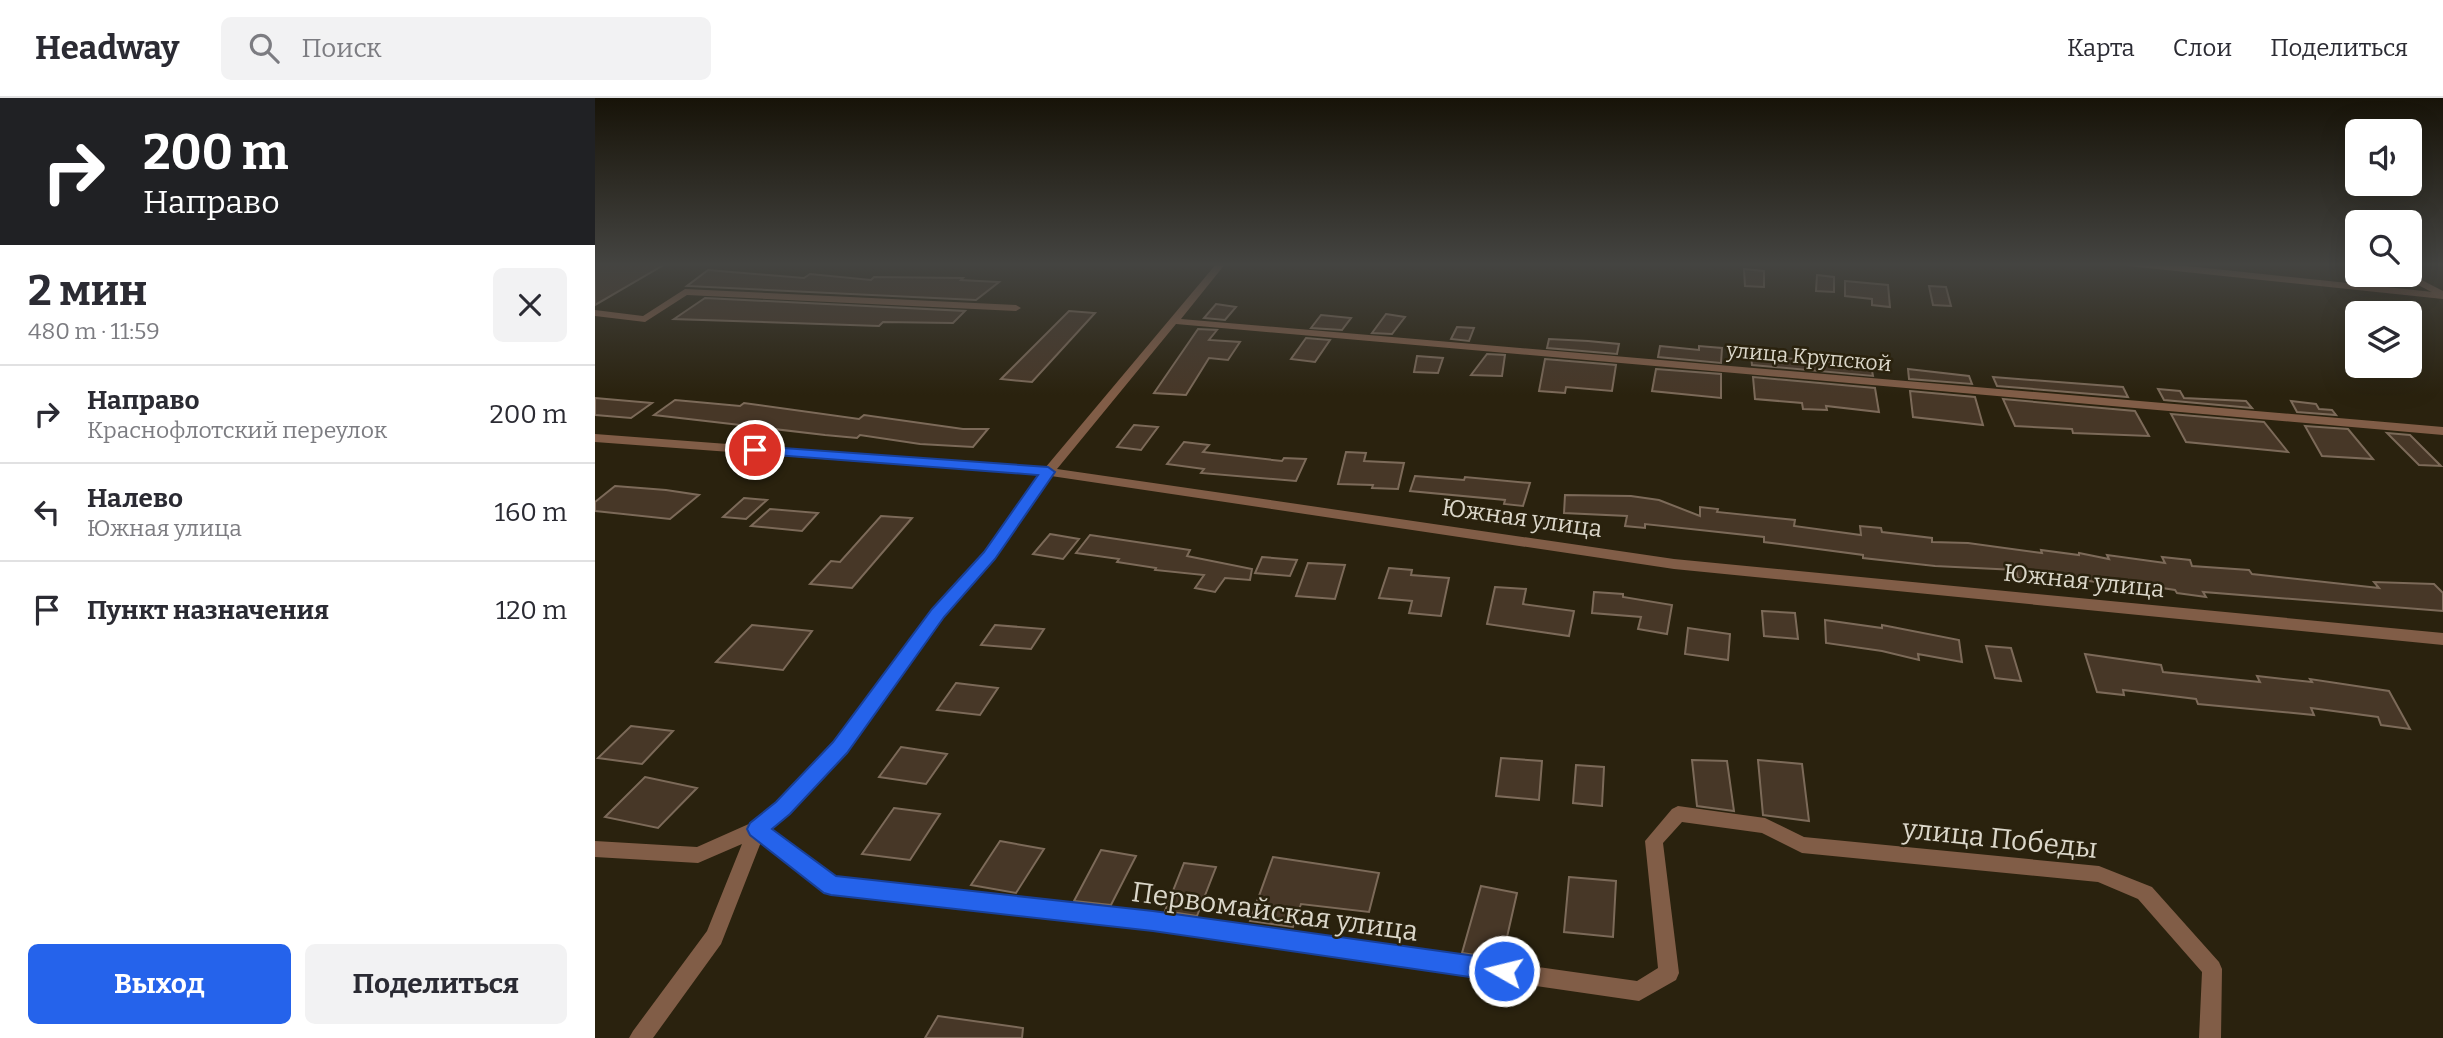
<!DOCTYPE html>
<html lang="ru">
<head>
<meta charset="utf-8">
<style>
	:root { --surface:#fff; --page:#f2f2f3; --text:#2b2b33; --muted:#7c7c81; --line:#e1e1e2; --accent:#2563eb }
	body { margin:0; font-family:Bitter,serif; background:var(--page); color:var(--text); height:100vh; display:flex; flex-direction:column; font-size:26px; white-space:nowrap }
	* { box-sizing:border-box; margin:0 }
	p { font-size:23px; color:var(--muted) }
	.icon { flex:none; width:38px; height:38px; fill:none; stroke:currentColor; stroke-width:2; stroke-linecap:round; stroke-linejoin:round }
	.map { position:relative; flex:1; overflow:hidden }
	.drawer { display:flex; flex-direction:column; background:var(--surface); width:595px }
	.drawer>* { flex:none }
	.banner { background:#202124; color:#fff; overflow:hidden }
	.tools { position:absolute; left:1750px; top:21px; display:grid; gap:14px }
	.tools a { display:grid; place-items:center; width:77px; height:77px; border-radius:10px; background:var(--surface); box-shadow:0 7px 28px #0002; font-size:35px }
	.pin { position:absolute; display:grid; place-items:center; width:60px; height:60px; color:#fff; margin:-30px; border:4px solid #fff; border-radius:50%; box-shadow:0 2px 7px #0007 }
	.me { position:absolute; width:77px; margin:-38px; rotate:278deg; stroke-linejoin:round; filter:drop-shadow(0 0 5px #0008) }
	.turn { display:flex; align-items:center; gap:24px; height:147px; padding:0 28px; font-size:32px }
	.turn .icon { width:91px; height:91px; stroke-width:2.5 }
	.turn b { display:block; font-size:49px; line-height:60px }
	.round { display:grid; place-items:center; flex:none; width:74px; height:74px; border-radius:10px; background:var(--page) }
	.headline { display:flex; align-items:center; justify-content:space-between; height:119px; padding:0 28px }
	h1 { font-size:42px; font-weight:700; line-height:52px }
	.action { display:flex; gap:14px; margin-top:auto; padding:14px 28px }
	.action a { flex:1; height:80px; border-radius:10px; background:var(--accent); color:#fff; font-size:28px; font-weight:700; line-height:80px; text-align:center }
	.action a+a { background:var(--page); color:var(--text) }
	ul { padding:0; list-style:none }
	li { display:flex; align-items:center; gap:21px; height:98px; padding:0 28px; border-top:2px solid var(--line) }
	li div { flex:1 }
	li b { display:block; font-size:26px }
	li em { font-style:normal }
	header { display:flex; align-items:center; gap:42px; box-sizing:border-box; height:98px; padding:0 35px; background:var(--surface); border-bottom:2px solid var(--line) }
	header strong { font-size:33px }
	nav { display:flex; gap:38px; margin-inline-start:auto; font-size:24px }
	.search { width:490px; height:63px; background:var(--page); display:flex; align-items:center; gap:18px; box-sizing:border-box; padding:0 24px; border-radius:10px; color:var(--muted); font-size:26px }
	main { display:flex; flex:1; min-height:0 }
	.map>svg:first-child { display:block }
	.building { fill:#473727; stroke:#7c6a59; stroke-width:2 }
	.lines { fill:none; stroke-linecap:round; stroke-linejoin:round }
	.minor { fill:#815d47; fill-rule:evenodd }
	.tertiary { fill:#815d47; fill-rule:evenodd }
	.route { fill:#2563eb; stroke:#184099; stroke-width:2 }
	.labels { text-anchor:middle; stroke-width:5; stroke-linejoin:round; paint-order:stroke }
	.far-street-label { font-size:21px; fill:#dbd7ca; stroke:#2a220e }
	.street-label { font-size:24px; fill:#dbd7ca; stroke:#2a220e }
	.near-street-label { font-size:28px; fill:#dbd7ca; stroke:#2a220e }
</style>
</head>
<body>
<header>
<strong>Headway</strong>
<div class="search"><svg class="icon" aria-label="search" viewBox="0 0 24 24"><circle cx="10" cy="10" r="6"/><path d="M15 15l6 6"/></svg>Поиск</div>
<nav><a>Карта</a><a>Слои</a><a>Поделиться</a></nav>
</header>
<main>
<section class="drawer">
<div class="banner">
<div class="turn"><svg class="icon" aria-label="right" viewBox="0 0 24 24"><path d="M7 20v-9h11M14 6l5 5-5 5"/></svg><div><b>200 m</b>Направо</div></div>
</div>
<div class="headline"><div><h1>2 мин</h1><p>480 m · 11:59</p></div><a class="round"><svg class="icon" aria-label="close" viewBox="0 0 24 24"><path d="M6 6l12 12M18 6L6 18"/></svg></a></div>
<ul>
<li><svg class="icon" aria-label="right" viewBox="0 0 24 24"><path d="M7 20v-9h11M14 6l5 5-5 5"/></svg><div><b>Направо</b><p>Краснофлотский переулок</p></div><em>200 m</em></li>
<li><svg class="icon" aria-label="left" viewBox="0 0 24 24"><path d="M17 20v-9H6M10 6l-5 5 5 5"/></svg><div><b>Налево</b><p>Южная улица</p></div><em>160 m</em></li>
<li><svg class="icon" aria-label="arrive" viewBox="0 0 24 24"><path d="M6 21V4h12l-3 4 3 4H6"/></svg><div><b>Пункт назначения</b></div><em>120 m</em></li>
</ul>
<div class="action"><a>Выход</a><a>Поделиться</a></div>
</section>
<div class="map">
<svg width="1848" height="940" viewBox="0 0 1848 940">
	<rect width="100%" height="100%" fill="#2a220e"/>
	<!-- building -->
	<path class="building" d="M0,165H72L0,207Z
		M1149,171L1169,173V189L1150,188Z
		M113,172L209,180L215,176L276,182L279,179L368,180L366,182L404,184L381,202L92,188Z
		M1222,177L1239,179V194L1221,193Z
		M1250,183L1293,187L1295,209L1277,207V201L1250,198Z
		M1334,188L1351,189L1356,208L1338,207Z
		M110,200L370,213L358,225L288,224L284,228L79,221Z
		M621,206L641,209L630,222L609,220Z
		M474,213L500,215L437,284L406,281Z
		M791,216L810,219L797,236L777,235Z
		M726,217L756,220L747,232L716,230Z
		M862,229L879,230L874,243L856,241Z
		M603,231L622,232L614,242L645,244L633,262L614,260L591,297L559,295Z
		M711,240L735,242L720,264L696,261Z
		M954,241L993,243L1024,246L1022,256L952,250Z
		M1065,248L1104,252V248L1127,250L1126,265L1063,259Z
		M892,256L910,257L907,278L876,277Z
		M1156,257L1276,268L1278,278L1157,267Z
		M822,258L848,260L843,275L819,274Z
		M950,261L1021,267L1017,293L971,289L970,295L944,293Z
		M1061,271L1126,276V300L1057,293Z
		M1313,271L1374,278L1377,286L1314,281Z
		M1158,279L1280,290L1284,314L1231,308L1232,312L1208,311L1207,305L1160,301Z
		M1398,279L1528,289L1533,299L1402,288Z
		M1563,291L1585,293L1589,300L1651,303L1657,310L1569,302Z
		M1315,293L1380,299L1388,327L1318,319Z
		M0,300L57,305L36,320L0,317Z
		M1408,301L1540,313L1554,338L1478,335L1477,331L1420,328Z
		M80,302L145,308L149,305L264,321L269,317L368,331H393L378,349L325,346L265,337L262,340L230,337L59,317Z
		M1696,303L1721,306L1724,311L1737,312L1741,317L1702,314Z
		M1576,316L1669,324L1693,354L1591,344Z
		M539,327L563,329L546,352L522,349Z
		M1710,328L1753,331L1778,361L1727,358Z
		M1792,335L1815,337L1846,368L1824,367Z
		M589,344L614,347L608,354L687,363L689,360L711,361L701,383L606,375L609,371L572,366Z
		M751,354L771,355L769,363L809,365L803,391L777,390L778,387L743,386Z
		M820,378L869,382L870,379L935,385L928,408L909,406L910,402L815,393Z
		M20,388L71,392L104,397L75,421L0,413V404Z
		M970,397L1036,398L1064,402L1105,418V409L1123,411L1122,414L1200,422L1199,428L1266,437L1265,428L1286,430L1287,434L1337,440V444L1373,445L1447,455L1446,452L1484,457V455L1514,461L1512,457L1570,465L1567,459L1595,462L1597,468L1654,472L1657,476L1784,490L1779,484L1839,486L1848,495V513L1608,494L1611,499L1582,495L1580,492L1508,481V485L1440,475L1442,482L1423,480L1421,472L1340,468L1268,460V457L1169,444V439L1050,426V430L1030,428L1032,418L969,415Z
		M149,400L172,402L151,421L128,419Z
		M175,411L223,415L207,433L156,428Z
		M286,418L317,420L257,490L215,486L236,463L245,464Z
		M455,436L484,441L468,461L438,456Z
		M495,437L595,452L592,458L657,471L655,482L630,480L620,494L600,490L609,477L560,472L561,470L522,464L524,461L481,455Z
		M667,459L702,462L695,478L660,475Z
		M713,465L750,467L740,501L701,498Z
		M794,470L817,472L816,477L854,480L846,518L814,515L817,503L784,500Z
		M900,489L931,491L928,506L979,513L974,538L892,526Z
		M999,494L1028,496V499L1077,507L1072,536L1043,531L1046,519L997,515Z
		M1167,513L1200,515L1203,541L1169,538Z
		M1230,522L1287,530V527L1364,542L1367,564L1323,556L1324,562L1287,553L1231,545Z
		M157,527L217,533L188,572L121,564Z
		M400,527L449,531L436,551L386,547Z
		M1093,530L1135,536L1133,562L1090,556Z
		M1391,548L1416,550L1426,583L1400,580Z
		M1490,556L1566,567L1568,574L1665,584L1662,578L1717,584L1715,581L1794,593L1815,631L1786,627L1783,619L1716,610L1719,617L1603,606L1601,601L1528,592L1529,597L1502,594Z
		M361,585L403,590L385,617L342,612Z
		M36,628L78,633L47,666L3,660Z
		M306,649L352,656L331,686L284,679Z
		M906,660L947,663L944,702L901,698Z
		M1097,662L1132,663L1139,713L1102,708Z
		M1163,662L1207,666L1214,723L1168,717Z
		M981,667L1009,669L1007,708L978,705Z
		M50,679L102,690L63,730L10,719Z
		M299,710L345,716L315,762L267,756Z
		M405,743L449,751L421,795L376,787Z
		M506,752L541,758L516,807L479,803Z
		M678,759L784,775L774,814L706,806L698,829L655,823Z
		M589,765L621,769L602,818L570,813Z
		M974,779L1021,783L1018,839L969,834Z
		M886,788L922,795L907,861L867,855Z
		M343,918L428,930L427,940H330Z"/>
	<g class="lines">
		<!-- minor -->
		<path class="minor" d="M622,165H631L586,221L1848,329V337L581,226L462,371L1079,461L1848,535V547L1079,471L456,378L399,461L348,519L251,654L194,715L175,731L240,780L558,814L1042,883L1063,870L1050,743L1077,711L1083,708L1170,720L1209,739L1504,768L1557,789L1624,864L1627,871L1626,940H1604L1607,874L1543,801L1503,784L1207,755L1167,735L1087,724L1068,745L1084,875L1081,882L1044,903L558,832L236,797L229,794L166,744L126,846L58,940H34L38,933L112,833L147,746L103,765L0,759V743L102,749L156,725L182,705L239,644L338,511L389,455L444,377L0,344V336L450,370Z
			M1529,165H1564L1848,195V201L1533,168Z
			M90,191L421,207L426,210L421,213L92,197L50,224L0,218V212L48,218Z"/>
		<!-- tertiary -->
		<path class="tertiary" d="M1815,176L1848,193V200L1804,177Z"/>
	</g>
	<!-- sky -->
	<linearGradient id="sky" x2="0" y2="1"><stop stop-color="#171308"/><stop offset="0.56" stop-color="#444441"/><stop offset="1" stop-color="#444441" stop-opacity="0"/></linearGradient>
	<rect width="1848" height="297" fill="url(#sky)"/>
	<!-- route -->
	<path class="route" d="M160,348L453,369L460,374L400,461L349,519L252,655L195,716L177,731L241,778L558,813L909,862L917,865L920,873L917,881L909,884L558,833L236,797L229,795L155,737L152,731L155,725L181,704L238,644L337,511L389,454L443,377L155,355L153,352Z"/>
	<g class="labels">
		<!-- far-street labels -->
		<g class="far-street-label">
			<text transform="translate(1214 259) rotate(5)" y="7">улица Крупской</text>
		</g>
		<!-- street labels -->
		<g class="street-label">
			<text transform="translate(927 420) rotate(8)" y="8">Южная улица</text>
			<text transform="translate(1489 483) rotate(6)" y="8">Южная улица</text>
		</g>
		<!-- near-street labels -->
		<g class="near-street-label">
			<text transform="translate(1405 740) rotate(6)" y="10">улица Победы</text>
			<text transform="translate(680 813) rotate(8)" y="10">Первомайская улица</text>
		</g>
	</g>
</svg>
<div class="tools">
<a><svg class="icon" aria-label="sound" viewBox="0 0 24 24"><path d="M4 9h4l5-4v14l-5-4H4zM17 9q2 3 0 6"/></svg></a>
<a><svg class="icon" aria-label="search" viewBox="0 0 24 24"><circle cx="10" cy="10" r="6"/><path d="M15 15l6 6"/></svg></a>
<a><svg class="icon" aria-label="layers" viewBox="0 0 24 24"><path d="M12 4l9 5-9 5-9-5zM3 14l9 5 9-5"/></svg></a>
</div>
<div class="pin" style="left:160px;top:352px;background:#d93025"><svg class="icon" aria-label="arrive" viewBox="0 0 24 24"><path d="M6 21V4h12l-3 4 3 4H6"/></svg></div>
<svg class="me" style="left:909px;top:873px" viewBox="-20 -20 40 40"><circle r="17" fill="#2563eb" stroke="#fff" stroke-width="3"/><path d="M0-11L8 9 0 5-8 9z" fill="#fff"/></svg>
</div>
</main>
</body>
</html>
